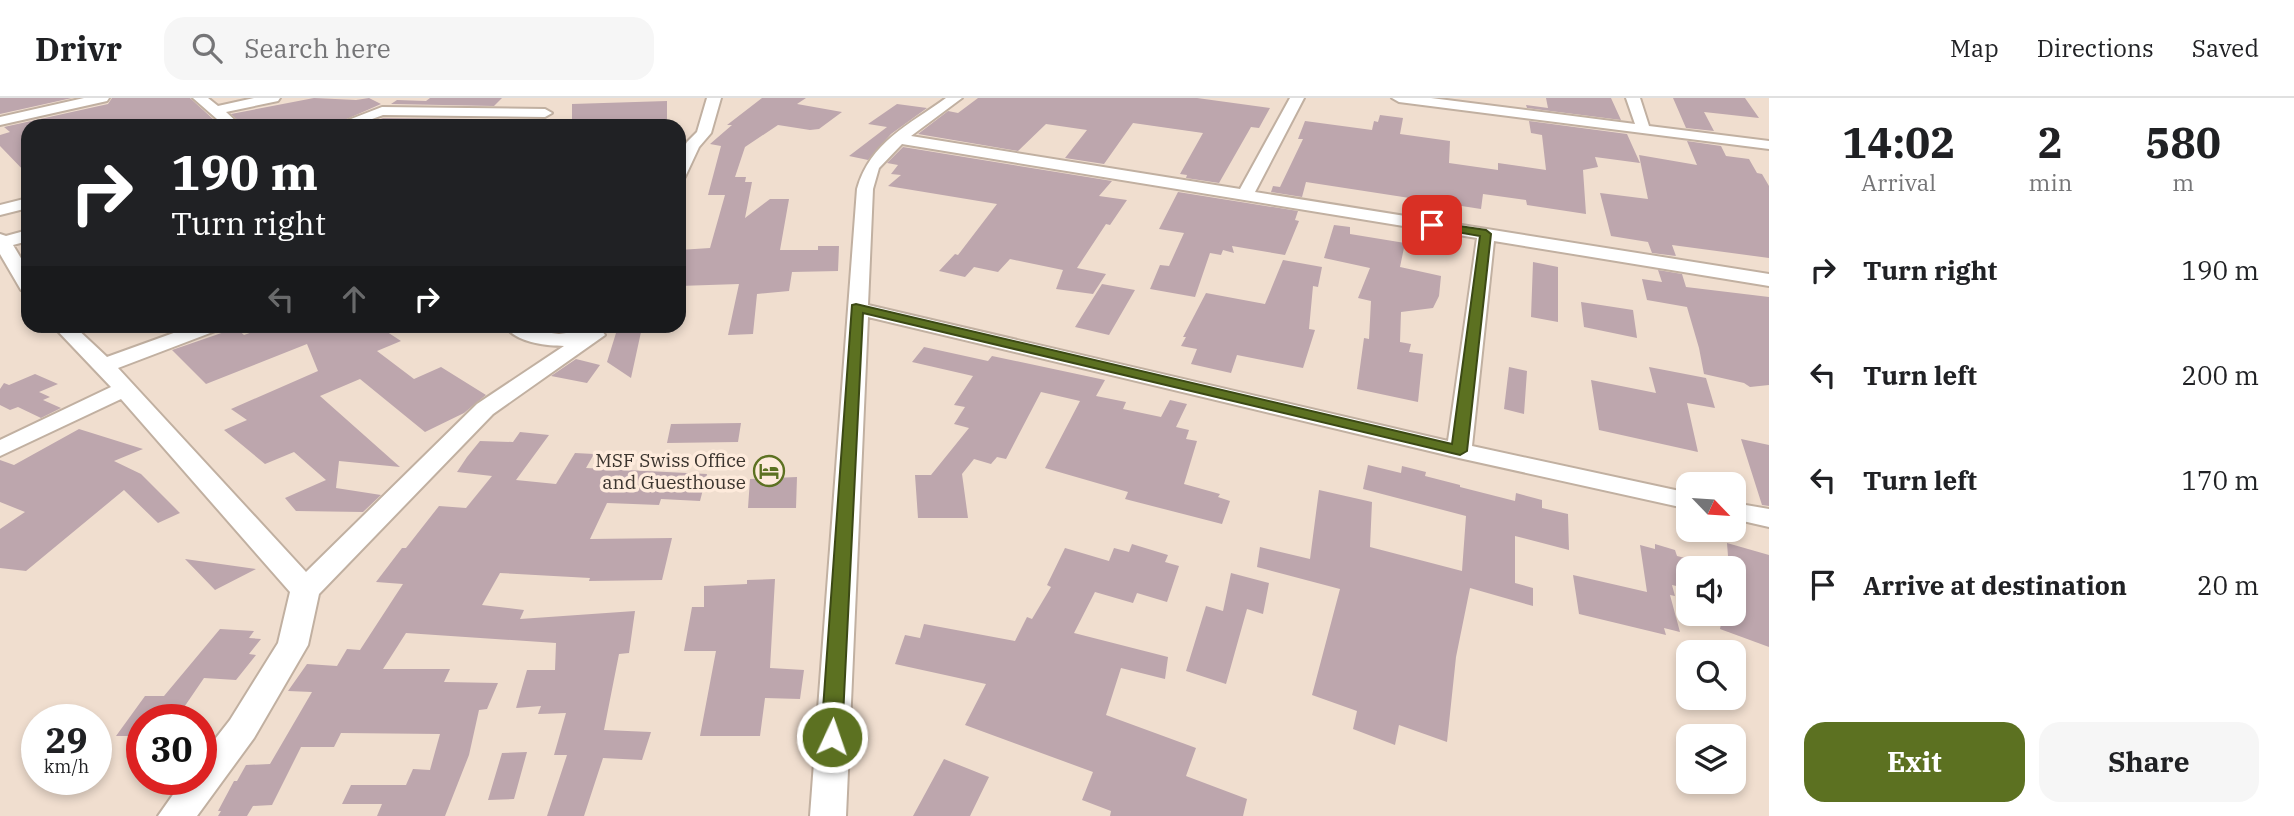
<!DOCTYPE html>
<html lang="en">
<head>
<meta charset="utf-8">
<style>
	:root { --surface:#fff; --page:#f6f6f6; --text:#202124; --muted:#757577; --line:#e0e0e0; --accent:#5c7121 }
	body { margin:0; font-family:"IBM Plex Serif",serif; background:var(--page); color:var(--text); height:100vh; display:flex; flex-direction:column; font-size:26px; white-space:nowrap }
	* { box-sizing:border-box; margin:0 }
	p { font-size:23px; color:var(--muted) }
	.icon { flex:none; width:38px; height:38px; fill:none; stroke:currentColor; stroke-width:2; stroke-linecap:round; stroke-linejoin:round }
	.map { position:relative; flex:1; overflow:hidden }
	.panel { display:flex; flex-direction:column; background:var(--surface); width:525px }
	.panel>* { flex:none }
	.hud { position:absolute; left:21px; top:21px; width:665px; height:214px; border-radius:21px; box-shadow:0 4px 10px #0003; background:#202124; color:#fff; overflow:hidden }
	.needle { width:46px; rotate:115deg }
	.buttons { position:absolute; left:1676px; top:374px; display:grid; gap:14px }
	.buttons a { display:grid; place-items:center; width:70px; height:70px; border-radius:14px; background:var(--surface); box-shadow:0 4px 10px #0003; font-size:35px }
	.speed { position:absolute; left:21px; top:606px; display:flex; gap:14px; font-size:35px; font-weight:700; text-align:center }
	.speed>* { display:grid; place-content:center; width:91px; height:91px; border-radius:50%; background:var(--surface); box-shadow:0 4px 10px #0003; line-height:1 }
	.speed small { font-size:18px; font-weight:400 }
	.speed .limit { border:10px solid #d22; background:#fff; color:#111 }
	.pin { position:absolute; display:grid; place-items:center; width:60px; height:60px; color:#fff; margin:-30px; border-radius:14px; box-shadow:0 4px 10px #0006 }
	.me { position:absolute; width:77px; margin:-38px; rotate:3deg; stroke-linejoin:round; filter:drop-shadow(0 0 5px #0008) }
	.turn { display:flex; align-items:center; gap:24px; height:147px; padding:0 35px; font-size:32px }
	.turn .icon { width:91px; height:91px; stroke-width:2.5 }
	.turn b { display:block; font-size:49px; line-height:60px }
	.lanes { display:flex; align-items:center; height:66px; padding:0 35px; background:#0003; justify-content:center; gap:35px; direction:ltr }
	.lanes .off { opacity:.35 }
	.eta { display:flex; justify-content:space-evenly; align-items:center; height:119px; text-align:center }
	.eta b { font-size:42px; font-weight:700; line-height:49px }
	.cta { display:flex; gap:14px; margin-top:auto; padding:14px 35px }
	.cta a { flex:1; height:80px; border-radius:21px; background:var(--accent); color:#fff; font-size:28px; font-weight:700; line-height:80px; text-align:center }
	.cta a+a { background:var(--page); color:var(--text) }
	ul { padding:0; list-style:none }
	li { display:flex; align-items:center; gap:21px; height:105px; padding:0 35px }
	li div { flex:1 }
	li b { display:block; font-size:26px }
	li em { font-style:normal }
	header { display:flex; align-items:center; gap:42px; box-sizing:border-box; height:98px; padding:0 35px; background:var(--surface); border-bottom:2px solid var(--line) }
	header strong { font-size:33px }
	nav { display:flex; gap:38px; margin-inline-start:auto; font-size:24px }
	.search { width:490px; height:63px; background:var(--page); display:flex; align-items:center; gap:18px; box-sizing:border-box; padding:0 24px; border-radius:21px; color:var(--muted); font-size:26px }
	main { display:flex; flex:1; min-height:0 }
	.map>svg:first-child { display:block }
	.building { fill:#bda6ad }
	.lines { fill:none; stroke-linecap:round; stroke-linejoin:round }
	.minor-casing { stroke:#c1b0a1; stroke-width:4 }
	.minor { fill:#fff; fill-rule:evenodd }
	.route { fill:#5c7121; stroke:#3c4915; stroke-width:2 }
	.labels { text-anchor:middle; stroke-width:7; stroke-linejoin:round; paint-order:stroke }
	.poi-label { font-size:19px; fill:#3c352f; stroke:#feebdc; text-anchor:end }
</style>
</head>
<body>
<header>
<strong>Drivr</strong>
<div class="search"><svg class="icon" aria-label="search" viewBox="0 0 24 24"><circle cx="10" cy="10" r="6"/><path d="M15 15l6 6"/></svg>Search here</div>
<nav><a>Map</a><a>Directions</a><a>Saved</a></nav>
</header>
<main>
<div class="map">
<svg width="1769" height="718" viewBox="0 0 1769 718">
	<rect width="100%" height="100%" fill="#f0decf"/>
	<!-- building -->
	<path class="building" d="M0,0H72L0,16Z
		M112,0H190L213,21L181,28H28V77L0,48V37L10,34L4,29L108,6Z
		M314,0L356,2L369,0L381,6L331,28H244L231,16Z
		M430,0H502L494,8L391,6L397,2L426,3Z
		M762,0H806L797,6L842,14L819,31L810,32L778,27L745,49L735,79H746L745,84H752L745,120L770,101H789L780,152H818V148H839L838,173L792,174L789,193L757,196L753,236L728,237L739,186L679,188V152L710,150L725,97H708L721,48L710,46L732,27H727Z
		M978,0H1197L1270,10L1259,30L1251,29L1219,85L1186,80L1187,77L1180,76L1203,35L1133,25L1104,66L1065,60L1087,32L1046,26L1018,53L918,36L948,13L958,15Z
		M1546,0H1611L1621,22L1527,10L1526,7L1548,10Z
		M1673,0H1745L1759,20L1704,14L1714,33L1686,30Z
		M667,3V22L651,23V28H572V6Z
		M897,6L927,10L891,36L868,62L849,58L887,29L868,26Z
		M1380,17L1403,20L1400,36L1450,43L1449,65L1498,72V65L1546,72L1542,37L1531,35L1529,23L1627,36L1640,65L1595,59L1598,69L1583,72L1586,116L1527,107L1526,102L1483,96L1481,111L1306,84L1302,99L1271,94L1273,88L1280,89L1303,41H1298L1305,23L1372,32L1374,23L1378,24Z
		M383,20L480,21L473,28H361Z
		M1687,43L1721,48L1726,58L1749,61L1757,75L1762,76L1769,88V160L1672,147L1676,158L1652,155L1648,144L1611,138L1600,95L1648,101L1639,57L1697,67Z
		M903,49L1112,83L1099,98L1127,102L1110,127L1106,126L1077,170L1106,176L1093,196L1056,191L1063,172L1010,161L998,174L974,169L965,179L939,173L955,156L958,157L997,106L888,88L901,77L891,76L898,67L887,65Z
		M1178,94L1298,113L1295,122L1299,123L1285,157L1232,148L1234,155L1223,152L1221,157L1210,155L1195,199L1150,191L1160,167L1169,168L1184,135L1159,131Z
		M1334,127L1350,129V136L1405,145L1400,169L1441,178L1439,198L1433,210L1401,214L1400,244L1411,246L1409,254L1423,256L1418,304L1357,291L1364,240L1369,241L1371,203L1358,200L1370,170L1324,160Z
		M1283,162L1322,169L1318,189L1313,188L1309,231L1315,232L1303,270L1237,257L1231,275L1191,266L1197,251L1181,248L1186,239H1183L1206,195L1265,206Z
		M1533,164L1558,169V224L1531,219Z
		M1658,172L1682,176L1686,189L1769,199V287L1750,289L1744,285L1704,276L1699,250L1687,209L1647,202L1642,181L1662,184Z
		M1102,186L1135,192L1109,237L1075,229Z
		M1581,204L1633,212L1637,240L1584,229Z
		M269,228H378L401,243L377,253L414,281L441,269L486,297L464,315L425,334L360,281L320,298L400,369L339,363L336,390L381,397L363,414L296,413L285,400L326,382L294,354L265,366L224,332L247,322L231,311L318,273L307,246L206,286L172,252L236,230L244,237Z
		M641,234L631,280L607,264L616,235Z
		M924,249L988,263L992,258L1105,282L1096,298L1126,304L1123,311L1161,319L1170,302L1187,306L1176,329L1189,332L1186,341L1197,343L1184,386L1220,396L1218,399L1230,403L1222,426L1125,401L1128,394L1045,370L1080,303L1041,294L1006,361L997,359L991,366L974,361L962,376L968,420H918L915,377H931L969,330L954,326L965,309L954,307L973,278L912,264Z
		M576,261L600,267L587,285L551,278Z
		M1509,269L1527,273L1524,316L1504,311Z
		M1649,269L1706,280L1715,310L1687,305L1698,354L1599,332L1591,282L1656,295Z
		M35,276L58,286L39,294L50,299L43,302L61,310L41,320L18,309L10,312L0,307V291L4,285L9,287Z
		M741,325L738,344L667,345L671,326Z
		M79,331L143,351L114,363L141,376L180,415L158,425L124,392L26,473L0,470V431L25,414L0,404V362L14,367Z
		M520,334L549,337L516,382L556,386L575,355L594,356L586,370L707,376L700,403L661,401L659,407L607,405L590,441L672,440L662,482L589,483L590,480L500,475L482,507L524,512L520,521L635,513L629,555L619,556L604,632L651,634L642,662L603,660L584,718H547L567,657H554L566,615L538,616L541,608L516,610L527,572H555L556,545L406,535L383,571H450L444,584L498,585L487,611L479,612L469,657L445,718H377L382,706H342L351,687H406L413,671L430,672L440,636L341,635L334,649H301L272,707L253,708L247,718H218L221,713H218L234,683H237L246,667L270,666L312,594L288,593L307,566L337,568L347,551L360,552L403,486L376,484L402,450H406L439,408L466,410L492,378L457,374L467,359L480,343L513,344Z
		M1741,341L1769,347V408L1762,407Z
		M1368,367L1401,375L1402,368L1426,374L1425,378L1460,387V389L1515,403L1516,395L1542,402V410L1568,416L1569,452L1515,438V485L1533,490V508L1470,490L1456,559L1447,644L1399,627L1395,647L1353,631L1357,613L1312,597L1340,491L1257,469L1260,449L1310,461L1319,392L1372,404L1370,449L1462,473L1466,418L1363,391Z
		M797,379L796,410H748L750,381Z
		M1727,445L1769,457V549L1720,531L1723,516H1734V471H1729Z
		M1132,446L1168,457L1165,464L1179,468L1167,504L1137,495L1133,505L1095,494L1074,535L1168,559L1165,581L1121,570L1106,617L1196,650L1186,678L1247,701L1243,718H1110L1111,713L1082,702L1093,674L965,627L986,586L895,566L905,537L920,540L924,526L1015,543L1027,519L1032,521L1051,489L1047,487L1065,450L1109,463L1114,450L1129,454Z
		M1655,446L1675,452L1677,458L1689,461V491L1672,487L1675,498L1670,497L1680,534L1664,530L1666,537L1579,516L1573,477L1647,494L1640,447L1655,451Z
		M185,461L256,471L215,492Z
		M1231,475L1269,485L1263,516L1247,511L1226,586L1186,573L1206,508L1223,513Z
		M775,481L770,570L804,572L800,601L765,600L760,638H700L716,553H684L692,509H704V488L747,486V482Z
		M220,531L254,533L249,540L261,541L249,556L256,557L236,582L204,580L176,621H142V638H116L145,598H164Z
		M527,654L514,701L488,702L502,655Z
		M944,661L989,679L970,718H913Z"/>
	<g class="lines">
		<!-- minor casing -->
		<g class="minor-casing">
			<path id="minor" d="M84,0H109L107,3L0,27V19Z
				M193,0H208L218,8L254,0H280L278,3L226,14L241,28H225Z
				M707,0H721L711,35L699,49L685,79L679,81V59L687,44L697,34Z
				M946,0H962L911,38L1240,91L1290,0H1304L1255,94L1769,176V188L1494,143L1472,348L1689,395V411L1459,360L868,219L846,718H810L857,91C870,44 909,27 946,0ZM902,46L1477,140L1448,343L868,207L873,91L879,70Z
				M1392,0H1431L1635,26L1626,0H1640L1649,28L1769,43V51L1399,4Z
				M382,9L545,11L552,15L545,19L383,17L353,28H333Z
				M28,100V110L0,117V107Z
				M28,132V143L13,147L28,172V194L21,192L0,156V136L6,138Z
				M53,228H74L107,259L193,228H221L218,232L118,270L306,474L477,306L564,248C546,248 515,244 505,228H528L544,234L559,236L595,231L602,233L605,237L493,316L319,496L308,547L254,640L197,718H158L184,681H201V659L230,622L278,545L290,494L121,301L0,358V342L111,289Z
				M1734,405L1769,411V429L1734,421Z"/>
		</g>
		<!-- minor -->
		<use href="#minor" class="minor"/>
	</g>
	<!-- route -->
	<path class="route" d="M1432,124L1486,132L1491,136L1467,353L1460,357L863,215L842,639L839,645L832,648L824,645L821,639L852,207L856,206L1452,346L1480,138L1428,129V125Z"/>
	<!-- icons -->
	<defs>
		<g id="hotel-ring" transform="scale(1.575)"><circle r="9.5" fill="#feebdc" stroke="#5c7121" stroke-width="1.5"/><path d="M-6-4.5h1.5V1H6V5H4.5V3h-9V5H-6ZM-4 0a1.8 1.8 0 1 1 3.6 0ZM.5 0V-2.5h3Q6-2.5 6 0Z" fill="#5c7121"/></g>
	</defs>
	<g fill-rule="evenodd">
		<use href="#hotel-ring" x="769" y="373"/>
	</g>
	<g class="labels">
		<!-- poi labels -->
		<g class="poi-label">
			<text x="746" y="369">MSF Swiss Office<tspan x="746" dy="22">and Guesthouse</tspan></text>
		</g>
	</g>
</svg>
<div class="buttons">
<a><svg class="needle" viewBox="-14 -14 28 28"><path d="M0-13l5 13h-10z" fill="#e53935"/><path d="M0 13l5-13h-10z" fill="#757577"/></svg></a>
<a><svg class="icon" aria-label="sound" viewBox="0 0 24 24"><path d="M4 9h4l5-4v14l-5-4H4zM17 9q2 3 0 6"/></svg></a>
<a><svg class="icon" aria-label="search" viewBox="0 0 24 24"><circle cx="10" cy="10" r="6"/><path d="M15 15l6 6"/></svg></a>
<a><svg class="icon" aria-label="layers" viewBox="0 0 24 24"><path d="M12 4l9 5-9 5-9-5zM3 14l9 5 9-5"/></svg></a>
</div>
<div class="speed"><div>29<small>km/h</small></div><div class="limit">30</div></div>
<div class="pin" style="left:1432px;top:127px;background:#d93025"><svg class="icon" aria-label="arrive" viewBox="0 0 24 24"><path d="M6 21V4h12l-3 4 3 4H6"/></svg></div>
<svg class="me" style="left:832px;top:639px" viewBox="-20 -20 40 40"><circle r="17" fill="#5c7121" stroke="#fff" stroke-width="3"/><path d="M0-11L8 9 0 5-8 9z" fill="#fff"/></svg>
<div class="hud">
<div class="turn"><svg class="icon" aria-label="right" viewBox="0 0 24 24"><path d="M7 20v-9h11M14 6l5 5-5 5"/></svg><div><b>190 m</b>Turn right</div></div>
<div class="lanes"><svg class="icon off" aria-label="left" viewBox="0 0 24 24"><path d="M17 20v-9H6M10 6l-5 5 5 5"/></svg><svg class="icon off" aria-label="ahead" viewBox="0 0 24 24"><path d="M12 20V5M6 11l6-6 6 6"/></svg><svg class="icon" aria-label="right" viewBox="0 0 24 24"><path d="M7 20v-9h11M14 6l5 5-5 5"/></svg></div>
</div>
</div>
<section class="panel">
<div class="eta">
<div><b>14:02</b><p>Arrival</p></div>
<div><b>2</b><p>min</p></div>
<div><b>580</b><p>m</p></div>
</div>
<ul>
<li><svg class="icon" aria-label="right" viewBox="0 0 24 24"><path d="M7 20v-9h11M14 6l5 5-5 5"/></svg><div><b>Turn right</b></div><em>190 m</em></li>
<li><svg class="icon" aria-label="left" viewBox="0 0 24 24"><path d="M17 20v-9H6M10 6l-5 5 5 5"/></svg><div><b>Turn left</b></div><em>200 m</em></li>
<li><svg class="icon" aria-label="left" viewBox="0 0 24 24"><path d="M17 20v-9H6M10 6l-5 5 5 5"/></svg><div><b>Turn left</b></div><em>170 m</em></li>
<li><svg class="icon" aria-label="arrive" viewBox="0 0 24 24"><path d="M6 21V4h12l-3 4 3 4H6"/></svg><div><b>Arrive at destination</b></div><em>20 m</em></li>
</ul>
<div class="cta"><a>Exit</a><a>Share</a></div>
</section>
</main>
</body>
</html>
